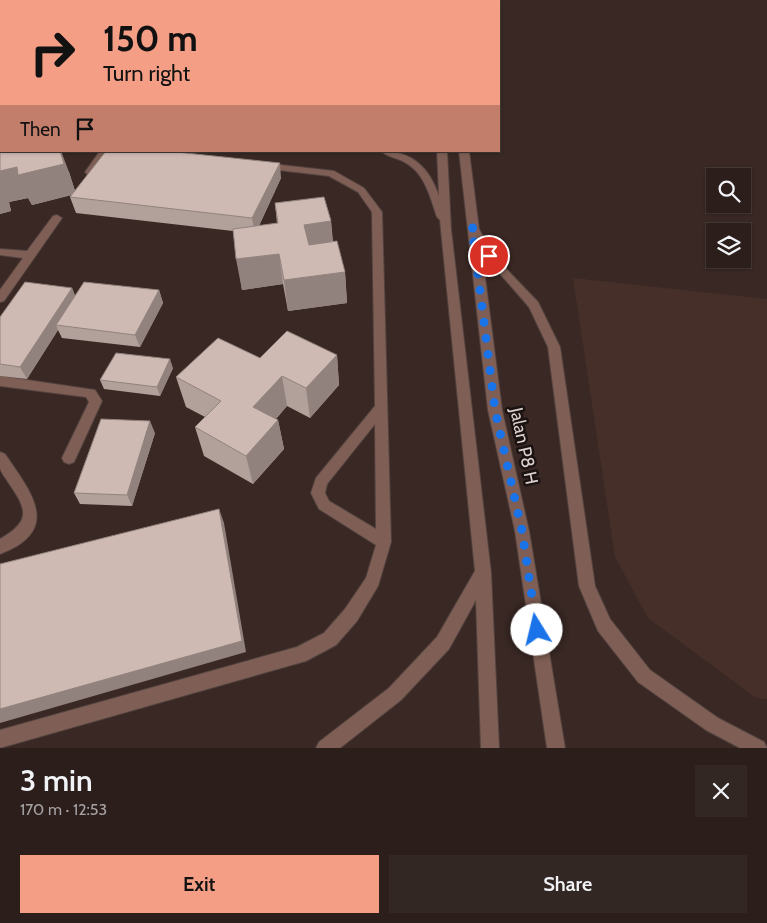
<!DOCTYPE html>
<html lang="en">
<head>
<meta charset="utf-8">
<style>
	:root { --surface:#2b1e1b; --page:#332724; --text:#f1f3f6; --muted:#a6a2a3; --line:#473c3a; --accent:#f49e86 }
	body { margin:0; font-family:Cabin,sans-serif; background:var(--page); color:var(--text); height:100vh; display:flex; flex-direction:column; font-size:19px; white-space:nowrap }
	* { box-sizing:border-box; margin:0 }
	p { font-size:16px; color:var(--muted) }
	.icon { flex:none; width:28px; height:28px; fill:none; stroke:currentColor; stroke-width:2; stroke-linecap:round; stroke-linejoin:round }
	.map { position:relative; height:748px; overflow:hidden }
	.sheet { display:flex; flex-direction:column; background:var(--surface); flex:1 }
	.sheet>* { flex:none }
	.guide { position:absolute; left:0px; top:0px; width:500px; height:152px; box-shadow:0 1px 4px #0004,0 0 0 1px var(--line); background:#f49e86; color:#111; overflow:hidden }
	.controls { position:absolute; left:706px; top:168px; display:grid; gap:10px }
	.controls a { display:grid; place-items:center; width:45px; height:45px; border-radius:0px; background:var(--surface); box-shadow:0 1px 4px #0004,0 0 0 1px var(--line); font-size:25px }
	.pin { position:absolute; display:grid; place-items:center; width:42px; height:42px; color:#fff; margin:-21px; border:2px solid #fff; border-radius:50%; box-shadow:0 1px 5px #0007 }
	.me { position:absolute; width:55px; margin:-28px; rotate:351deg; stroke-linejoin:round; filter:drop-shadow(0 0 4px #0008) }
	.turn { display:flex; align-items:center; gap:18px; height:105px; padding:0 20px; font-size:22px }
	.turn .icon { width:65px; height:65px; stroke-width:2.5 }
	.turn b { display:block; font-size:35px; line-height:42px }
	.then { display:flex; align-items:center; height:48px; padding:0 20px; background:#0003; gap:10px; font-size:19px }
	.round { display:grid; place-items:center; flex:none; width:52px; height:52px; border-radius:0px; background:var(--page) }
	.head { display:flex; align-items:center; justify-content:space-between; height:85px; padding:0 20px }
	h1 { font-size:30px; font-weight:600; line-height:38px }
	.button { display:flex; gap:10px; margin-top:auto; padding:10px 20px }
	.button a { flex:1; height:58px; border-radius:0px; background:var(--accent); color:#111; font-size:20px; font-weight:600; line-height:58px; text-align:center }
	.button a+a { background:var(--page); color:var(--text) }
	.map>svg:first-child { display:block }
	.built { fill:#472f29 }
	.lines { fill:none; stroke-linecap:round; stroke-linejoin:round }
	.minor-casing { stroke:#53433f; stroke-width:2 }
	.minor { fill:#7f5f55; fill-rule:evenodd }
	.wall { fill:#b2a09a }
	.shaded-wall { fill:#91827d }
	.building { fill:#cfbab3; stroke:#91827d }
	.route { stroke:#1a73e8; stroke-width:9; stroke-dasharray:0 16.2 }
	.labels { text-anchor:middle; stroke-width:5; stroke-linejoin:round; paint-order:stroke }
	.street-label { font-size:18px; fill:#dbd0cd; stroke:#1b1311 }
</style>
</head>
<body>
<div class="map">
<svg width="767" height="748" viewBox="0 0 767 748">
	<rect width="100%" height="100%" fill="#392824"/>
	<!-- built -->
	<path class="built" d="M573,278L767,299V699L756,698L648,618L615,557Z"/>
	<g class="lines">
		<!-- minor casing -->
		<g class="minor-casing">
			<path id="minor" d="M457,0H463V1H457Z
				M1,92V98L0,99V93Z
				M0,117H1V123H0Z
				M100,151H109L93,174H87L85,172Z
				M381,151C412,151 429,167 439,196L437,151H447L451,229L491,573L499,748H481L476,600L449,649L401,700L340,748H316L319,742L389,688L437,637L475,571L440,220L437,217C430,197 425,174 406,163C398,158 387,157 381,151Z
				M459,151H469L479,229L493,255L538,302L560,347L595,586L610,619L650,670L718,718L764,742L767,748H740L706,730L638,682L598,631L579,586L548,347L529,307L482,253L502,410L529,531L565,748H547L515,531L488,410Z
				M264,163L334,171L364,188L382,212L391,542L378,586L357,621L336,645L306,661L0,748V730L297,647L324,633L345,609L366,578L376,545L319,509L311,493L316,478L375,406L372,212L358,192L329,176L261,168L259,166ZM375,424L376,529L329,501L325,493L327,484Z
				M57,215L62,218L4,301L0,302V290L23,258L0,255V249L27,251L53,216Z
				M0,376L95,390L102,401L74,462L69,464L64,462L62,458L89,402L86,397L0,386Z
				M0,452L5,454C31,492 63,530 0,554V539C32,521 27,509 8,482C6,478 1,473 0,468C0,464 0,457 0,452Z"/>
		</g>
		<!-- minor -->
		<use href="#minor" class="minor"/>
	</g>
	<!-- wall -->
	<path class="wall" d="M1,15V86H0V16Z
		M0,135L69,172L75,191L281,178L259,226L277,223L275,203L331,221L333,242L345,272L347,303L288,311L283,284L242,290L233,231L76,213L70,197L71,195L32,205L28,198L9,202L11,211L0,214Z
		M72,288L75,296L159,290L163,303L140,347L62,338L58,330L27,379L0,376V317Z
		M337,355L339,385L310,418L287,406L276,419L278,420L284,449L253,484L204,456L195,427L205,417L186,407L176,377L260,358Z
		M173,368L160,396L104,389L100,380Z
		M155,433L132,506L80,504L74,493Z"/>
	<!-- shaded-wall -->
	<path class="shaded-wall" d="M61,151L69,172L76,194L32,205L28,198L9,202L11,211L0,214V171Z
		M280,163L281,178L255,234L252,218Z
		M331,221L333,252L307,256L304,225Z
		M279,254L283,284L242,290L236,259Z
		M345,272L347,303L288,311L284,280Z
		M72,288L77,300L56,325L58,330L27,379L20,367Z
		M159,290L163,303L140,347L135,335Z
		M337,355L339,385L310,418L306,388Z
		M170,359L173,368L160,396L157,387Z
		M282,376L287,406L260,436L253,407Z
		M278,420L284,449L253,484L246,456Z
		M150,421L155,433L132,506L127,495Z
		M219,509L224,523L246,652L0,723V709Z"/>
	<!-- building -->
	<path class="building" d="M0,21L1,22V39L0,40Z
		M1,42V68L0,70V43Z
		M0,135H1V151H60L64,164L18,175L17,167L0,171Z
		M106,151H167L280,163L252,218L70,197Z
		M324,197L331,221L304,225L309,245L337,241L345,272L284,280L279,254L236,259L233,229L278,223L275,203Z
		M25,282L72,288L20,367L0,364V317Z
		M84,282L159,290L135,335L56,325Z
		M287,331L337,355L306,388L282,376L253,407L278,420L246,456L195,427L221,401L176,377L218,338L260,358Z
		M116,353L170,359L157,387L100,380Z
		M101,419L150,421L127,495L74,493Z
		M219,509L242,641L0,709V564Z"/>
	<g class="lines">
		<!-- route -->
		<path class="route" d="M489,256L472,227L495,410L522,531L537,630"/>
	</g>
	<g class="labels">
		<!-- street labels -->
		<g class="street-label">
			<text transform="translate(524 446) rotate(78)" y="6">Jalan P8 H</text>
		</g>
	</g>
</svg>
<div class="controls">
<a><svg class="icon" aria-label="search" viewBox="0 0 24 24"><circle cx="10" cy="10" r="6"/><path d="M15 15l6 6"/></svg></a>
<a><svg class="icon" aria-label="layers" viewBox="0 0 24 24"><path d="M12 4l9 5-9 5-9-5zM3 14l9 5 9-5"/></svg></a>
</div>
<div class="pin" style="left:489px;top:256px;background:#d93025"><svg class="icon" aria-label="arrive" viewBox="0 0 24 24"><path d="M6 21V4h12l-3 4 3 4H6"/></svg></div>
<svg class="me" style="left:537px;top:630px" viewBox="-20 -20 40 40"><circle r="19" fill="#fff"/><path d="M0-13L10 11 0 6-10 11z" fill="#1a73e8"/></svg>
<div class="guide">
<div class="turn"><svg class="icon" aria-label="right" viewBox="0 0 24 24"><path d="M7 20v-9h11M14 6l5 5-5 5"/></svg><div><b>150 m</b>Turn right</div></div>
<div class="then">Then<svg class="icon" aria-label="arrive" viewBox="0 0 24 24"><path d="M6 21V4h12l-3 4 3 4H6"/></svg></div>
</div>
</div>
<section class="sheet">
<div class="head"><div><h1>3 min</h1><p>170 m · 12:53</p></div><a class="round"><svg class="icon" aria-label="close" viewBox="0 0 24 24"><path d="M6 6l12 12M18 6L6 18"/></svg></a></div>
<div class="button"><a>Exit</a><a>Share</a></div>
</section>
</body>
</html>
